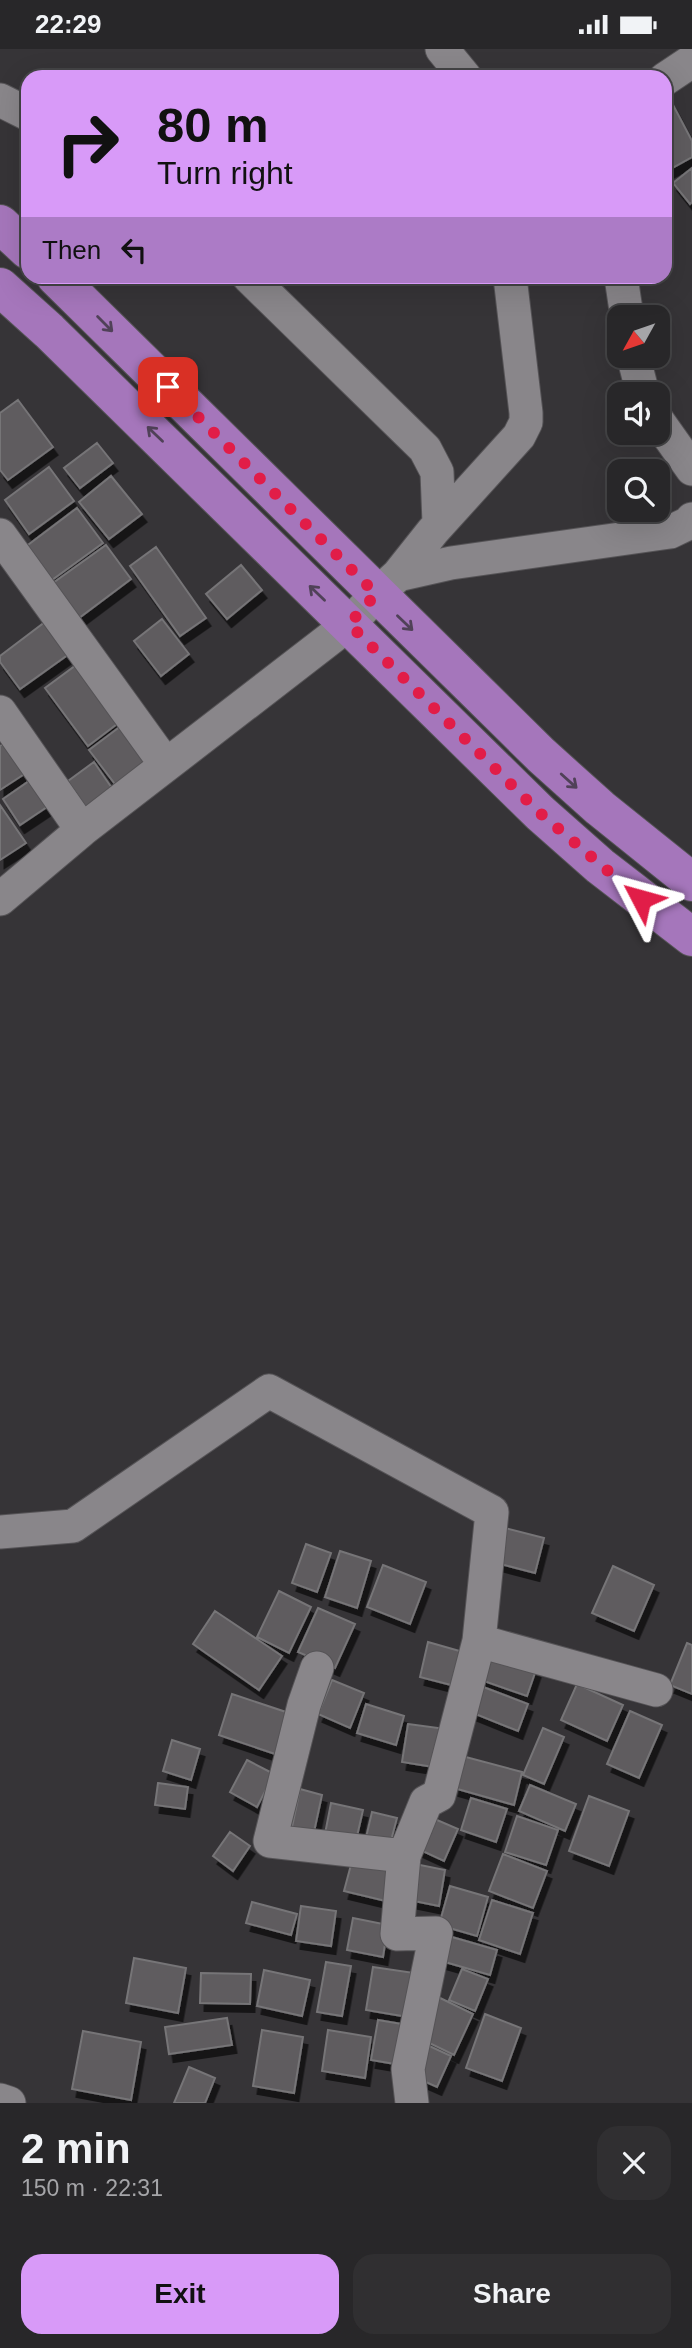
<!DOCTYPE html>
<html lang="en">
<head>
<meta charset="utf-8">
<style>
	:root { --surface:#282729; --page:#302f31; --text:#f1f3f6; --muted:#a5a5a8; --line:#444446; --accent:#d89af8 }
	body { margin:0; font-family:Helvetica,sans-serif; background:var(--page); color:var(--text); height:100vh; display:flex; flex-direction:column; font-size:26px; white-space:nowrap }
	* { box-sizing:border-box; margin:0 }
	p { font-size:23px; color:var(--muted) }
	.icon { flex:none; width:38px; height:38px; fill:none; stroke:currentColor; stroke-width:2; stroke-linecap:round; stroke-linejoin:round }
	.map { position:relative; height:2054px; overflow:hidden }
	.details { display:flex; flex-direction:column; background:var(--surface); flex:1 }
	.details>* { flex:none }
	.hud { position:absolute; left:21px; top:21px; width:651px; height:214px; border-radius:21px; box-shadow:0 7px 28px #0002,0 0 0 2px var(--line); background:#d89af8; color:#111; overflow:hidden }
	.needle { width:46px; rotate:230deg }
	.fabs { position:absolute; left:607px; top:256px; display:grid; gap:14px }
	.fabs a { display:grid; place-items:center; width:63px; height:63px; border-radius:14px; background:var(--surface); box-shadow:0 7px 28px #0002,0 0 0 2px var(--line); font-size:35px }
	.pin { position:absolute; display:grid; place-items:center; width:60px; height:60px; color:#fff; margin:-30px; border-radius:14px; box-shadow:0 4px 10px #0006 }
	.me { position:absolute; width:77px; margin:-38px; rotate:309deg; stroke-linejoin:round; filter:drop-shadow(0 0 5px #0008) }
	.turn { display:flex; align-items:center; gap:24px; height:147px; padding:0 21px; font-size:32px }
	.turn .icon { width:91px; height:91px; stroke-width:2.5 }
	.turn b { display:block; font-size:49px; line-height:60px }
	.then { display:flex; align-items:center; height:66px; padding:0 21px; background:#0003; gap:14px; font-size:26px }
	.round { display:grid; place-items:center; flex:none; width:74px; height:74px; border-radius:21px; background:var(--page) }
	.summary { display:flex; align-items:center; justify-content:space-between; height:119px; padding:0 21px }
	h1 { font-size:42px; font-weight:800; line-height:52px }
	.cta { display:flex; gap:14px; margin-top:auto; padding:14px 21px }
	.cta a { flex:1; height:80px; border-radius:21px; background:var(--accent); color:#111; font-size:28px; font-weight:800; line-height:80px; text-align:center }
	.cta a+a { background:var(--page); color:var(--text) }
	.status { display:flex; justify-content:space-between; align-items:center; height:49px; padding:0 35px; background:var(--surface); direction:ltr }
	.status svg { height:19px; fill:currentColor }
	.map>svg:first-child { display:block }
	.building { fill:#5e5c5f; stroke:#767477; stroke-width:2; filter:url(#shadow) }
	.lines { fill:none; stroke-linecap:round; stroke-linejoin:round }
	.minor-casing { stroke:#555356; stroke-width:35 }
	.major-casing { stroke:#555356; stroke-width:40 }
	.minor { stroke:#89868a; stroke-width:33 }
	.major { stroke:#a576bb; stroke-width:38 }
	.oneway { stroke:#504158 }
	.route { stroke:#e11d48; stroke-width:12; stroke-dasharray:0 21.6 }
</style>
</head>
<body>
<div class="status"><b>22:29</b><svg viewBox="0 0 49 12"><path d="M0 12V9h3v3zM5 12V6h3v6zM10 12V3h3v9zM15 12V0h3v12zM26 1h20v11H26zM47 4h2v5h-2z"/></svg></div>
<div class="map">
<svg width="692" height="2054" viewBox="0 0 692 2054">
	<defs>
		<filter id="shadow"><feDropShadow dx="4.5" dy="8" stdDeviation="0" flood-color="#0009"/></filter>
	</defs>
	<rect width="100%" height="100%" fill="#363437"/>
	<!-- building -->
	<path class="building" d="M672,54L692,92V108L665,123V58Z
		M692,119V153L690,155L673,134Z
		M18,351L53,398L8,431L0,421V364Z
		M97,394L113,414L80,439L64,419Z
		M49,418L74,452L29,485L5,451Z
		M111,427L142,465L109,490L79,453Z
		M77,459L103,494L45,536L20,502Z
		M106,496L131,530L79,569L53,534Z
		M156,498L206,569L180,587L130,517Z
		M241,516L262,541L227,570L206,545Z
		M162,570L189,605L161,627L134,592Z
		M45,573L69,605L20,640L0,613V607Z
		M83,611L125,669L88,697L45,639Z
		M121,677L150,716L118,739L89,701Z
		M8,692L29,722L0,741V697Z
		M94,713L116,745L89,763L68,732Z
		M32,730L50,756L20,776L3,750Z
		M0,756L26,794L0,811Z
		M497,1477L544,1489L535,1524L489,1512Z
		M306,1495L331,1504L317,1543L292,1534Z
		M340,1502L371,1512L357,1559L325,1548Z
		M383,1516L426,1533L410,1575L367,1558Z
		M613,1517L654,1536L634,1582L592,1564Z
		M279,1542L311,1558L289,1604L257,1588Z
		M318,1559L355,1575L335,1619L298,1603Z
		M215,1562L282,1607L259,1641L193,1595Z
		M428,1593L463,1603L455,1637L420,1628Z
		M687,1594L692,1596V1645L670,1636Z
		M487,1605L536,1621L527,1647L478,1630Z
		M332,1631L364,1644L350,1679L318,1665Z
		M577,1635L623,1656L607,1692L561,1671Z
		M478,1636L528,1655L518,1682L468,1662Z
		M232,1645L295,1666L281,1707L219,1686Z
		M366,1655L404,1667L396,1696L357,1684Z
		M630,1662L662,1676L639,1729L607,1715Z
		M408,1675L446,1680L440,1719L402,1713Z
		M543,1679L564,1688L544,1735L523,1726Z
		M172,1691L200,1700L191,1731L163,1722Z
		M462,1707L522,1723L514,1756L454,1739Z
		M247,1711L274,1725L257,1758L230,1743Z
		M158,1734L188,1738L185,1760L155,1756Z
		M530,1736L576,1755L565,1782L519,1762Z
		M300,1740L322,1746L314,1783L292,1778Z
		M589,1747L629,1762L609,1817L569,1802Z
		M471,1749L507,1760L496,1793L461,1781Z
		M331,1754L363,1761L355,1796L324,1790Z
		M372,1763L397,1769L388,1803L364,1797Z
		M517,1767L558,1781L546,1816L505,1803Z
		M430,1768L458,1780L444,1812L416,1799Z
		M230,1783L250,1797L233,1822L213,1807Z
		M503,1805L547,1822L533,1859L489,1842Z
		M352,1812L397,1823L390,1853L344,1842Z
		M410,1814L445,1821L439,1857L404,1850Z
		M450,1837L488,1848L477,1887L439,1876Z
		M492,1851L533,1864L520,1905L479,1891Z
		M252,1853L297,1865L291,1886L246,1874Z
		M301,1857L336,1862L331,1897L296,1892Z
		M353,1869L388,1876L383,1908L347,1901Z
		M445,1886L497,1901L490,1926L438,1911Z
		M134,1909L186,1919L178,1964L126,1954Z
		M326,1913L351,1917L342,1967L317,1963Z
		M373,1918L421,1925L414,1969L366,1961Z
		M462,1920L488,1930L475,1962L449,1951Z
		M264,1921L310,1931L302,1967L257,1957Z
		M201,1924L251,1925L250,1955L200,1954Z
		M436,1947L473,1965L454,2006L417,1988Z
		M485,1965L521,1979L502,2032L466,2019Z
		M227,1969L232,1996L169,2005L165,1978Z
		M378,1971L414,1977L407,2017L371,2011Z
		M262,1981L303,1988L294,2044L253,2037Z
		M328,1981L371,1988L365,2029L322,2022Z
		M83,1982L141,1993L131,2051L72,2040Z
		M425,1995L451,2007L437,2038L410,2026Z
		M189,2018L215,2029L205,2054H174Z"/>
	<g class="lines">
		<!-- minor casing -->
		<g class="minor-casing">
			<path id="minor" d="M442,0L465,28
				M665,30L692,12
				M0,51L28,65
				M249,228L425,400L437,423L439,474
				M621,228L627,268
				M633,306L643,345
				M658,372L692,420
				M0,486L166,716
				M398,526L451,514L670,483L689,474L692,470
				M0,663L82,781
				M0,850L82,781L349,575L376,546L398,526L433,482L519,387L526,373V364L510,228
				M0,1483L73,1477L269,1342L492,1463L479,1592L439,1746L426,1753L404,1807L397,1885L436,1884L408,2020L412,2054
				M479,1592L656,1641
				M317,1619L304,1656L270,1792L404,1807
				M0,2051L9,2054"/>
		</g>
		<!-- major casing -->
		<g class="major-casing">
			<path id="major" d="M0,175L28,201
				M56,228L541,706L600,759L692,833
				M0,238L49,282L540,764L600,817L692,888"/>
		</g>
		<!-- minor -->
		<use href="#minor" class="minor"/>
		<!-- major -->
		<use href="#major" class="major"/>
	</g>
	<!-- one-way arrows -->
	<defs><path id="oneway-shaft" d="M-6 0H5M1.5-3L5.5 0L1.5 3" fill="none" stroke-width="1.6" stroke-linecap="round" stroke-linejoin="round" transform="scale(1.75)"/></defs>
	<g class="oneway">
		<use href="#oneway-shaft" transform="translate(105 275) rotate(45)"/>
		<use href="#oneway-shaft" transform="translate(155 385) rotate(-136)"/>
		<use href="#oneway-shaft" transform="translate(317 544) rotate(-136)"/>
		<use href="#oneway-shaft" transform="translate(405 574) rotate(44)"/>
		<use href="#oneway-shaft" transform="translate(569 732) rotate(42)"/>
	</g>
	<g class="lines">
		<!-- route -->
		<path class="route" d="M168,338L376,545L349,575L540,764L641,850"/>
	</g>
</svg>
<div class="fabs">
<a><svg class="needle" viewBox="-14 -14 28 28"><path d="M0-13l5 13h-10z" fill="#e53935"/><path d="M0 13l5-13h-10z" fill="#a5a5a8"/></svg></a>
<a><svg class="icon" aria-label="sound" viewBox="0 0 24 24"><path d="M4 9h4l5-4v14l-5-4H4zM17 9q2 3 0 6"/></svg></a>
<a><svg class="icon" aria-label="search" viewBox="0 0 24 24"><circle cx="10" cy="10" r="6"/><path d="M15 15l6 6"/></svg></a>
</div>
<div class="pin" style="left:168px;top:338px;background:#d93025"><svg class="icon" aria-label="arrive" viewBox="0 0 24 24"><path d="M6 21V4h12l-3 4 3 4H6"/></svg></div>
<svg class="me" style="left:641px;top:850px" viewBox="-20 -20 40 40"><path d="M0-17L14 15 0 8-14 15z" fill="#e11d48" stroke="#fff" stroke-width="4"/></svg>
<div class="hud">
<div class="turn"><svg class="icon" aria-label="right" viewBox="0 0 24 24"><path d="M7 20v-9h11M14 6l5 5-5 5"/></svg><div><b>80 m</b>Turn right</div></div>
<div class="then">Then<svg class="icon" aria-label="left" viewBox="0 0 24 24"><path d="M17 20v-9H6M10 6l-5 5 5 5"/></svg></div>
</div>
</div>
<section class="details">
<div class="summary"><div><h1>2 min</h1><p>150 m · 22:31</p></div><a class="round"><svg class="icon" aria-label="close" viewBox="0 0 24 24"><path d="M6 6l12 12M18 6L6 18"/></svg></a></div>
<div class="cta"><a>Exit</a><a>Share</a></div>
</section>
</body>
</html>
